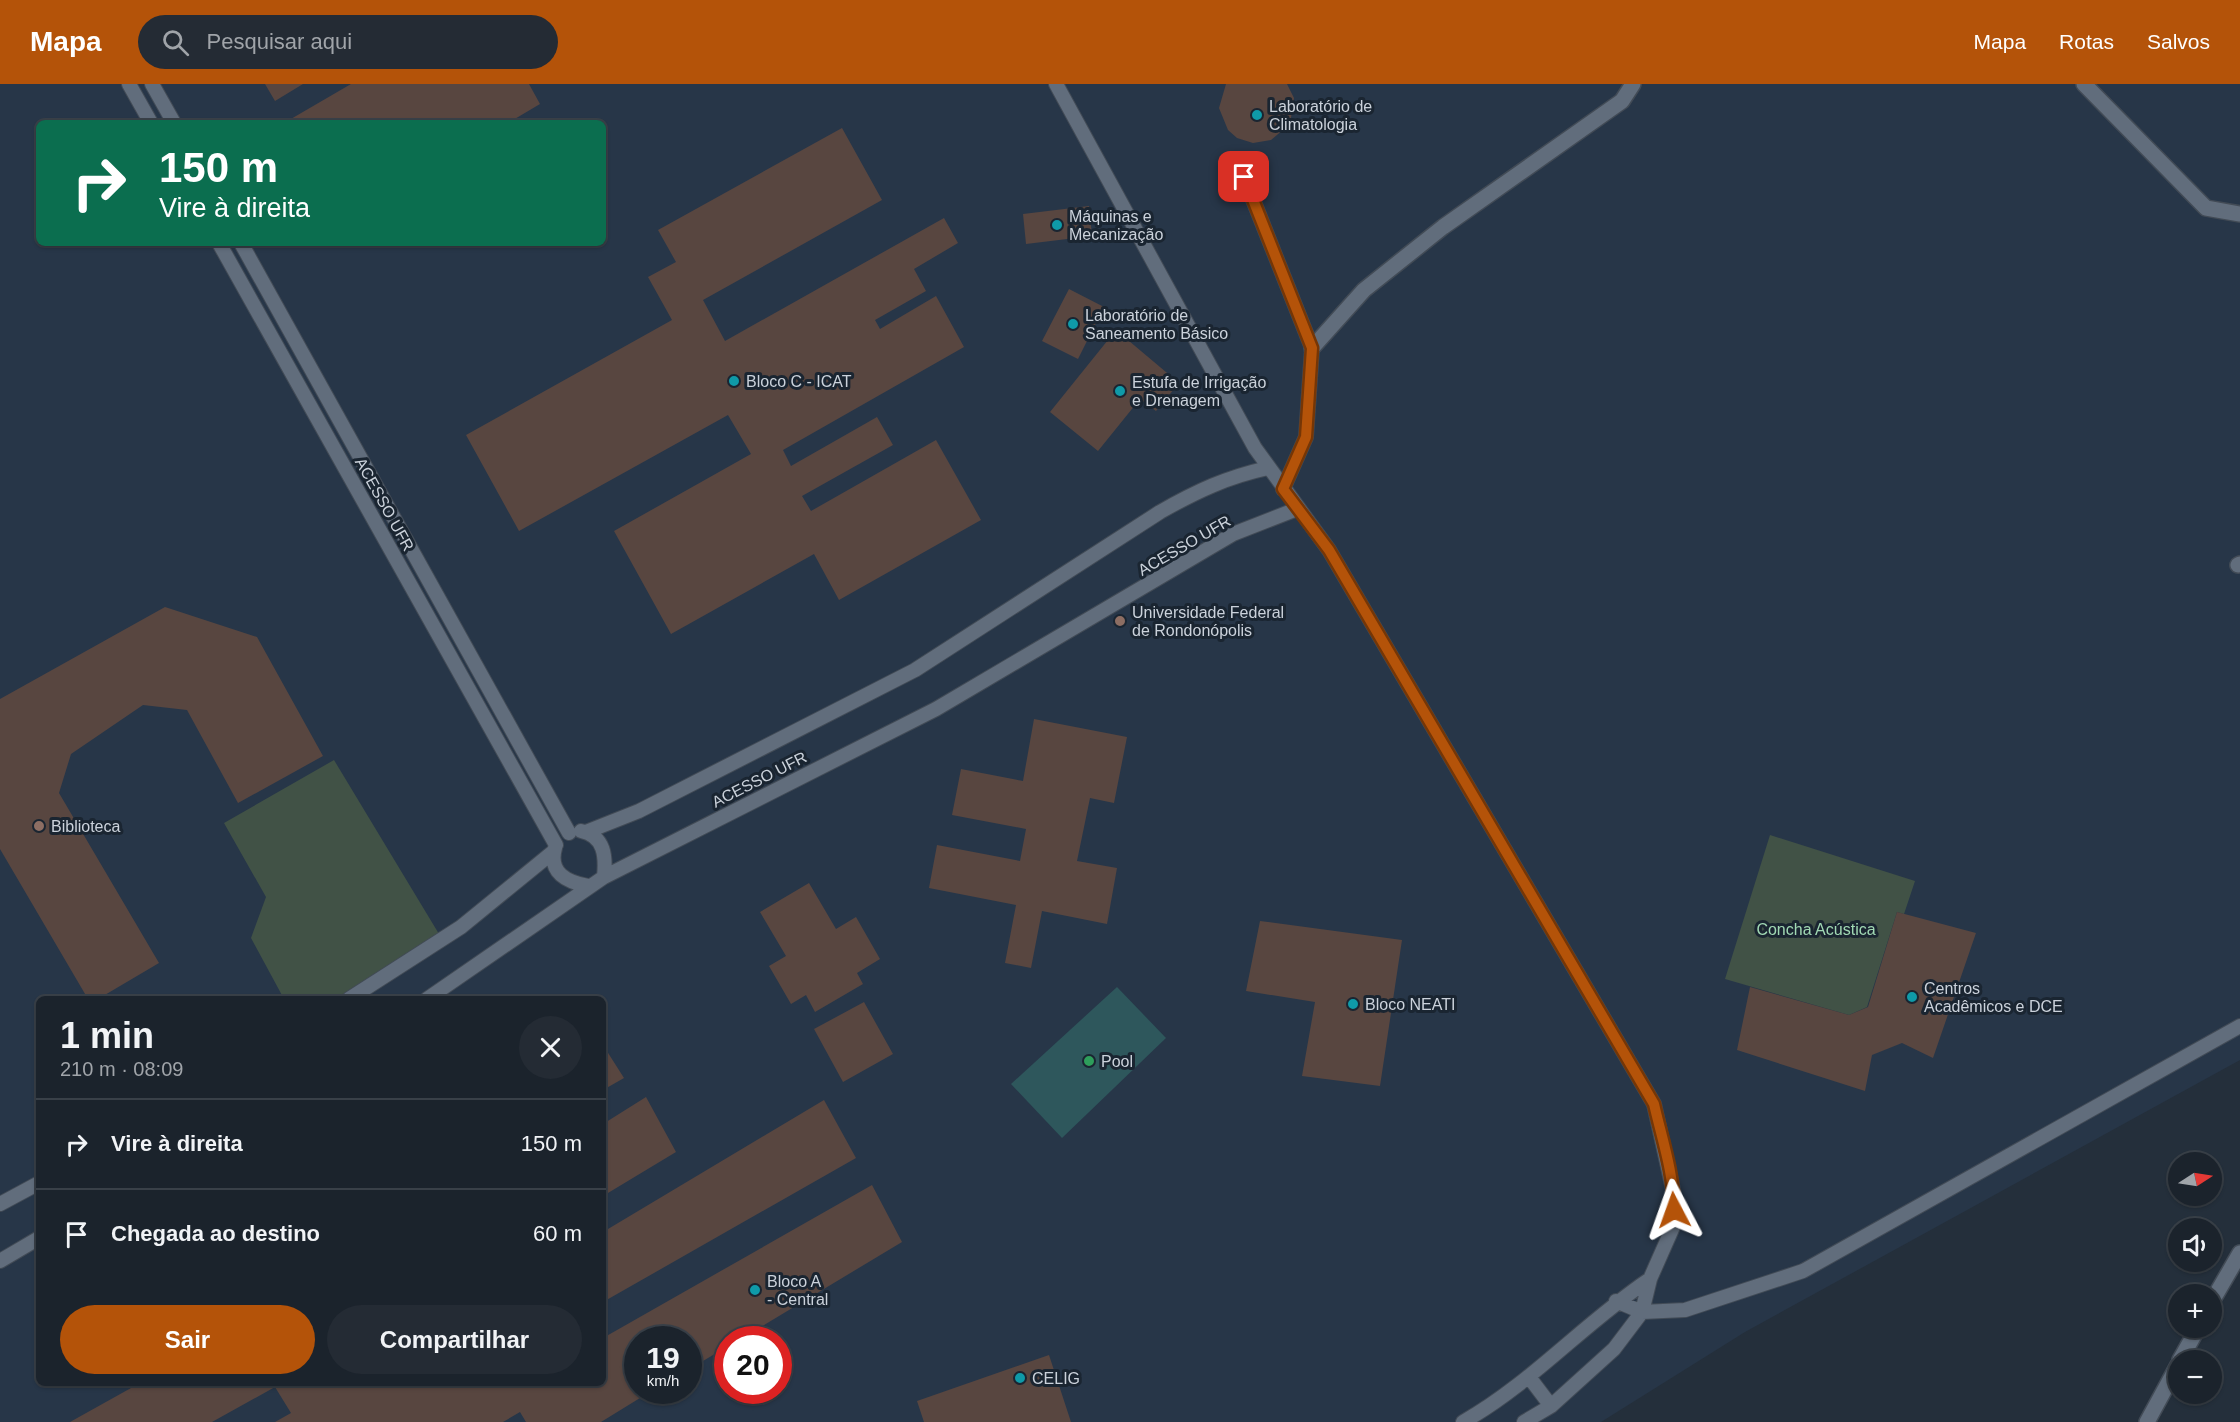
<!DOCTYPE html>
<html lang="pt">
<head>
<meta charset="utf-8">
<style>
	:root { --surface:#1b232c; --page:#242b34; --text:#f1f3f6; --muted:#a0a4a9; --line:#394048; --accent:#b45309 }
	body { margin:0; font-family:Helvetica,sans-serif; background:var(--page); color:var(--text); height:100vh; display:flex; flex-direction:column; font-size:22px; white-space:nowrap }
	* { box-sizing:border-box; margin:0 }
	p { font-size:20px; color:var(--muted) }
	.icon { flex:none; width:33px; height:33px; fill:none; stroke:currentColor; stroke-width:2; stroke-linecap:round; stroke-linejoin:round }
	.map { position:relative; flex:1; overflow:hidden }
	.panel { position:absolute; left:36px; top:912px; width:570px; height:390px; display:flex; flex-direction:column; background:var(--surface); border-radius:9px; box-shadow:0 2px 4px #0004,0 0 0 2px var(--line) }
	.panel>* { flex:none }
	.guide { position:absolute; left:36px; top:36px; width:570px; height:126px; border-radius:9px; box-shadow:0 2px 4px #0004,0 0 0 2px var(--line); background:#0b6e4f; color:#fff; overflow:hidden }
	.needle { width:39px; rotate:78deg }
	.controls { position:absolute; left:2168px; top:1068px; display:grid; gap:12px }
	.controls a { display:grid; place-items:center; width:54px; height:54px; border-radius:50%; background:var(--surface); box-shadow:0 2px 4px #0004,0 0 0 2px var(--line); font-size:30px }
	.speed { position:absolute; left:624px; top:1242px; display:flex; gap:12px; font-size:30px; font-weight:700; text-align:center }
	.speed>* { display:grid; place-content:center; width:78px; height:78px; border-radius:50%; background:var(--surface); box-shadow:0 2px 4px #0004,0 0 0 2px var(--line); line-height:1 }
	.speed small { font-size:15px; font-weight:400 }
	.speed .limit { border:9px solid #d22; background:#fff; color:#111 }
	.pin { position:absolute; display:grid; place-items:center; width:51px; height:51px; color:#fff; margin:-26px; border-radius:12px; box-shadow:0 3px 9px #0006 }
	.me { position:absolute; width:66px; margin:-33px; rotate:356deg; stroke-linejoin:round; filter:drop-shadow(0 0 4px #0008) }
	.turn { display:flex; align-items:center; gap:21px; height:126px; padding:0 24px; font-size:27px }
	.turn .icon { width:78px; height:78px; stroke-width:2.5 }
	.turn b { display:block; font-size:42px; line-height:51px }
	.round { display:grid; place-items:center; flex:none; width:63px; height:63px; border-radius:32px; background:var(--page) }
	.overview { display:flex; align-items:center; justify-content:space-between; height:102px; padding:0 24px }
	h1 { font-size:36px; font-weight:700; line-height:45px }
	.button { display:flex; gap:12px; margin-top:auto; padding:12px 24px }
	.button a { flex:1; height:69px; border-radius:36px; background:var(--accent); color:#fff; font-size:24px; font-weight:700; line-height:69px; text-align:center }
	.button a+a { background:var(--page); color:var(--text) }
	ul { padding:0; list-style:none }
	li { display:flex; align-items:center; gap:18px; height:90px; padding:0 24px; border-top:2px solid var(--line) }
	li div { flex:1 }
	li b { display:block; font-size:22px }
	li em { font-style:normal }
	header { display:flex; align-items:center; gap:36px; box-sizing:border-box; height:84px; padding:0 30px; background:var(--accent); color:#fff }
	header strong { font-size:28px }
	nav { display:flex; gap:33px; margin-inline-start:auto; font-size:21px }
	.search { width:420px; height:54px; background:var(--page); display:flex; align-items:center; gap:15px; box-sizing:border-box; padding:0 21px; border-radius:33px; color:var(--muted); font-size:22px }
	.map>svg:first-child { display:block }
	.built { fill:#273648; fill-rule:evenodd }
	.green { fill:#415246 }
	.water { fill:#2e575c }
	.building { fill:#584640 }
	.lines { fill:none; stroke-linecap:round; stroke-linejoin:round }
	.service-casing { stroke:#424b56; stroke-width:16 }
	.minor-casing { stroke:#424b56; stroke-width:18 }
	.service { stroke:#616d7c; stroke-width:14 }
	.minor { stroke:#616d7c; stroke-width:15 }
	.route-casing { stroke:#753606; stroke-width:15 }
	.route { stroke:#b45309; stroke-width:10 }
	.culture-dot { fill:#0f9aa8; stroke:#1a2531; stroke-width:2 }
	.education-dot { fill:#8d6e63; stroke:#1a2531; stroke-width:2 }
	.leisure-dot { fill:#2e9e5b; stroke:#1a2531; stroke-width:2 }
	.labels { text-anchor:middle; stroke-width:6; stroke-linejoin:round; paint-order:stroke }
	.poi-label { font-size:16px; fill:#cbd2db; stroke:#1a2531; text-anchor:start }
	.street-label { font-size:16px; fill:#cbd2db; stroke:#1a2531 }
	.park-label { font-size:16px; fill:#a1d9b4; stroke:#1a2531 }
</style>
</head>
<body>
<header>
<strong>Mapa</strong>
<div class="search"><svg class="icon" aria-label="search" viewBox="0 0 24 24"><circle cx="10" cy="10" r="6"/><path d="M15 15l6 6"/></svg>Pesquisar aqui</div>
<nav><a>Mapa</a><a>Rotas</a><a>Salvos</a></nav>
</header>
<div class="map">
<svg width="2240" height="1338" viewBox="0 0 2240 1338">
	<rect width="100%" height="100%" fill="#242f3b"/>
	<!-- built -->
	<path class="built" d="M0,0H2240V976L1745,1248L1601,1338H0ZM39,39H603V159H39ZM39,915H603V1299H39ZM638,1256H688V1306H638ZM728,1256H778V1306H728Z"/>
	<!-- green -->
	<path class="green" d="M334,676L439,850L336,915H284L251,854L266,813L224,739Z
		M1770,751L1915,797L1904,830L1897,828L1867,923L1849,931L1725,895Z"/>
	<!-- water -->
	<path class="water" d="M1117,903L1166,954L1062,1054L1011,1000Z"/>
	<!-- building -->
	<path class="building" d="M265,0H303L275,17Z
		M351,0H529L540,20L508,39H284Z
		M1226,0H1287L1294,14L1290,40L1271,56L1253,59L1237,54L1228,46L1219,24Z
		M842,44L882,116L703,216L725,257L944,134L958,159L914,185L926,207L875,236L880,245L936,212L964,263L783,366L791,382L877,333L893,361L802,412L811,427L936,356L981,436L839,516L814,470L671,550L614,447L751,370L728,331L519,447L466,351L672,236L648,193L676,178L658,146Z
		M1089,122L1092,152L1026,160L1023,130Z
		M1069,205L1104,223L1078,275L1042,257Z
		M1116,246L1179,299L1156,327L1140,315L1098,367L1050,328Z
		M165,523L257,553L323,672L238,719L187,626L143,621L71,670L59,709L159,879L98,915H88L0,765V615Z
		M1034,635L1127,653L1114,719L1090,714L1077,777L1117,784L1107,840L1042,827L1031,884L1005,879L1016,821L929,804L937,761L1020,777L1026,745L952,731L961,685L1023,697Z
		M809,799L836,845L856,833L880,875L857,889L863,900L815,928L806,911L791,920L769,882L786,872L760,828Z
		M1897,828L1976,849L1933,974L1902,959L1872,971L1865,1007L1737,966L1750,903L1849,931L1868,923Z
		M1260,837L1402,856L1380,1002L1302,992L1315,918L1246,907Z
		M864,918L893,970L843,998L814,945Z
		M603,961L624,994L603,1006Z
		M646,1013L676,1068L603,1112V1040Z
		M824,1016L856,1074L603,1218V1148Z
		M872,1101L902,1158L739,1256H728V1262L688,1286V1256H638V1306H653L601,1338H526L520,1328L503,1338H275L291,1329L275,1303L212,1338H70L140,1299H603V1254Z
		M1049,1271L1071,1338H924L917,1317Z"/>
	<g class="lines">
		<!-- service casing -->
		<g class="service-casing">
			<path id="service" d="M129,0L151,39
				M152,0L174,39
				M1056,0L1255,364L1329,466L1654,1020L1674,1110L1673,1143L1650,1195L1642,1228L1614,1265L1551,1322L1524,1338
				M1244,93L1312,264L1306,353L1283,405
				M219,159L556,761
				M241,159L569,749
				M581,747C605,752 606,773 604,793
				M586,748L639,727L915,586L1160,428C1197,407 1227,393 1268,384
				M555,764C548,789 567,798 588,802
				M349,915L461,843L553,768
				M427,915L604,793L936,625L1233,450L1297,425
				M0,1120L39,1099
				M0,1177L39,1154
				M1616,1217L1642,1228L1685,1226L1803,1187L2240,942
				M1529,1293L1551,1322
				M1463,1338C1532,1299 1584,1239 1650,1195"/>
		</g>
		<!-- minor casing -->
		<g class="minor-casing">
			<path id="minor" d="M2084,0L2206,124L2240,130
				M1312,264L1364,206L1443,143L1622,17L1633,0
				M2238,481L2240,480
				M2211,1219L2240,1169
				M2180,1276L2198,1244
				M2147,1338L2178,1281"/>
		</g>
		<!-- service -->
		<use href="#service" class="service"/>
		<!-- minor -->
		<use href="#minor" class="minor"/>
	</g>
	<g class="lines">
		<!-- route casing -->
		<g class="route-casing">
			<path id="route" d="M1244,93L1312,264L1306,353L1283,405L1329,466L1654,1020C1662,1055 1674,1090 1674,1126"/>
		</g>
		<!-- route -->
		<use href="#route" class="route"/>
	</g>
	<!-- markers -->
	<g class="culture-dot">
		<circle cx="1257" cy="31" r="6"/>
		<circle cx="1057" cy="141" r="6"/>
		<circle cx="1073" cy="240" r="6"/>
		<circle cx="734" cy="297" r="6"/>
		<circle cx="1120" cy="307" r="6"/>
		<circle cx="1912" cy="913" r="6"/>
		<circle cx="1353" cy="920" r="6"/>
		<circle cx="755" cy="1206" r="6"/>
		<circle cx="1020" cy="1294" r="6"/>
	</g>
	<g class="education-dot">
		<circle cx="1120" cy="537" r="6"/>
		<circle cx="39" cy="742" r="6"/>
	</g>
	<circle class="leisure-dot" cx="1089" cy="977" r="6"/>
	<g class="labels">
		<!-- poi labels -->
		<g class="poi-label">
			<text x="1269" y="28">Laboratório de<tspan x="1269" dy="18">Climatologia</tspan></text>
			<text x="1069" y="138">Máquinas e<tspan x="1069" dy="18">Mecanização</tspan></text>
			<text x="1085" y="237">Laboratório de<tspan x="1085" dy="18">Saneamento Básico</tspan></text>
			<text x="746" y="303">Bloco C - ICAT</text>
			<text x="1132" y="304">Estufa de Irrigação<tspan x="1132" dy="18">e Drenagem</tspan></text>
			<text x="1132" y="534">Universidade Federal<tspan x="1132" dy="18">de Rondonópolis</tspan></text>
			<text x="51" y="748">Biblioteca</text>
			<text x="1924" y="910">Centros<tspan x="1924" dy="18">Acadêmicos e DCE</tspan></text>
			<text x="1365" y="926">Bloco NEATI</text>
			<text x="1101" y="983">Pool</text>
			<text x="767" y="1203">Bloco A<tspan x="767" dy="18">- Central</tspan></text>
			<text x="1032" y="1300">CELIG</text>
		</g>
		<!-- street labels -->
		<g class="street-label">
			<text transform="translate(385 420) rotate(61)" y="6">ACESSO UFR</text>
			<text transform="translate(1184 461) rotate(-30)" y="6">ACESSO UFR</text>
			<text transform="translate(759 695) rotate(-27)" y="6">ACESSO UFR</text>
		</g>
		<!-- park labels -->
		<g class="park-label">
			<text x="1816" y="851">Concha Acústica</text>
		</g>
	</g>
</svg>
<div class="controls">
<a><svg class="needle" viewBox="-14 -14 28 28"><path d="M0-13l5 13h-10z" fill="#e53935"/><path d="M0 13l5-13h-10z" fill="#a0a4a9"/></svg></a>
<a><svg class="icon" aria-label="sound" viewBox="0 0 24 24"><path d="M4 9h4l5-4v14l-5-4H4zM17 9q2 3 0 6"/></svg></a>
<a>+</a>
<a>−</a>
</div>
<div class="speed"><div>19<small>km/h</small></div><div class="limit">20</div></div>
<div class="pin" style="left:1244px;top:93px;background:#d93025"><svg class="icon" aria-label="arrive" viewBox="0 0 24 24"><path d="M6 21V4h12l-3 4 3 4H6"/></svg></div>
<svg class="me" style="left:1674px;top:1126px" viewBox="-20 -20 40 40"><path d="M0-17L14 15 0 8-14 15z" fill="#b45309" stroke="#fff" stroke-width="4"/></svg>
<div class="guide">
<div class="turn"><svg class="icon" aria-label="right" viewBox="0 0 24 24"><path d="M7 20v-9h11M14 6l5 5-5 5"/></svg><div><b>150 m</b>Vire à direita</div></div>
</div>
<section class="panel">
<div class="overview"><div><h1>1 min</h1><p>210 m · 08:09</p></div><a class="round"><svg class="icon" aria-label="close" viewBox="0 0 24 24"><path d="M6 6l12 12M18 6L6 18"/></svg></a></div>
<ul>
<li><svg class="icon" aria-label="right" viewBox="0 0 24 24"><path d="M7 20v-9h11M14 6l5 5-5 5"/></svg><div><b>Vire à direita</b></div><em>150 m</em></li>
<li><svg class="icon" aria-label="arrive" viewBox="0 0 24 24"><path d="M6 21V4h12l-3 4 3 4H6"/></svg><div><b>Chegada ao destino</b></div><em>60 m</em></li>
</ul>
<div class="button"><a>Sair</a><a>Compartilhar</a></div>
</section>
</div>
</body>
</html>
